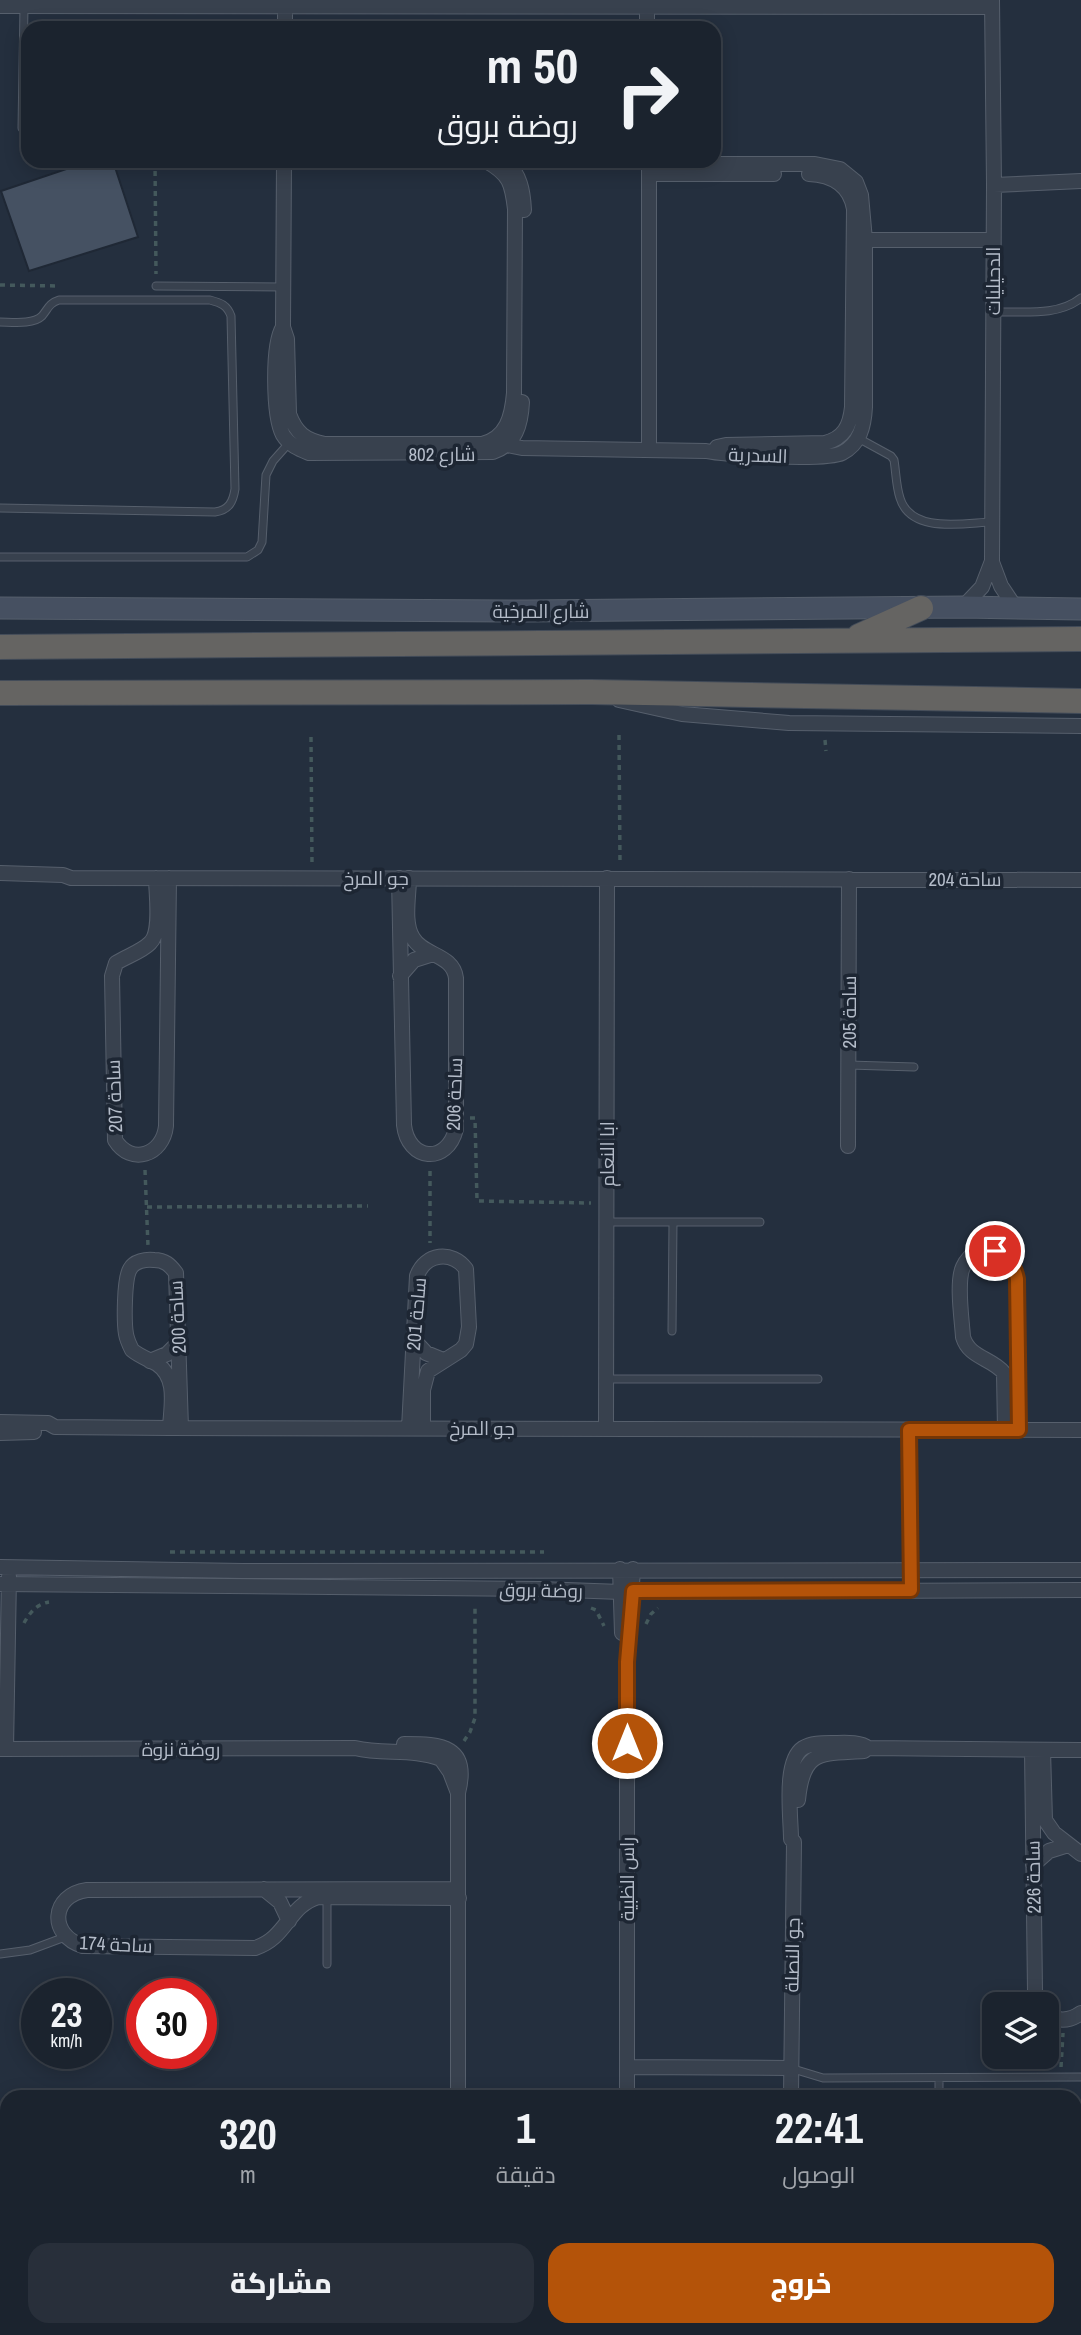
<!DOCTYPE html>
<html lang="ar">
<head>
<meta charset="utf-8">
<style>
	:root { --surface:#1b232e; --page:#282f3a; --text:#f1f3f6; --muted:#a0a4aa; --line:#39404a; --accent:#b45309 }
	body { margin:0; font-family:"Archivo Narrow",Cairo,sans-serif; background:var(--page); color:var(--text); direction:rtl; height:100vh; display:flex; flex-direction:column; font-size:26px; white-space:nowrap }
	* { box-sizing:border-box; margin:0 }
	p { font-size:23px; color:var(--muted) }
	.icon { flex:none; width:38px; height:38px; fill:none; stroke:currentColor; stroke-width:2; stroke-linecap:round; stroke-linejoin:round }
	.map { position:relative; flex:1; overflow:hidden; direction:ltr }
	.panel { position:absolute; left:0px; top:2090px; width:1082px; height:247px; display:flex; flex-direction:column; background:var(--surface); border-radius:21px 21px 0 0; box-shadow:0 4px 18px #0003,0 0 0 2px var(--line); direction:rtl }
	.panel>* { flex:none }
	.guide { position:absolute; left:21px; top:21px; width:700px; height:147px; border-radius:21px; box-shadow:0 4px 18px #0003,0 0 0 2px var(--line); direction:rtl; background:#1b232e; color:var(--text); overflow:hidden }
	.fabs { position:absolute; left:982px; top:1992px; display:grid; gap:14px }
	.fabs a { display:grid; place-items:center; width:77px; height:77px; border-radius:14px; background:var(--surface); box-shadow:0 4px 18px #0003,0 0 0 2px var(--line); font-size:35px }
	.speed { position:absolute; left:21px; top:1978px; display:flex; gap:14px; font-size:35px; font-weight:700; text-align:center }
	.speed>* { display:grid; place-content:center; width:91px; height:91px; border-radius:50%; background:var(--surface); box-shadow:0 4px 18px #0003,0 0 0 2px var(--line); line-height:1 }
	.speed small { font-size:18px; font-weight:400 }
	.speed .limit { border:10px solid #d22; background:#fff; color:#111 }
	.pin { position:absolute; display:grid; place-items:center; width:60px; height:60px; color:#fff; margin:-30px; border:4px solid #fff; border-radius:50%; box-shadow:0 2px 7px #0007 }
	.me { position:absolute; width:77px; margin:-38px; rotate:0deg; stroke-linejoin:round; filter:drop-shadow(0 0 5px #0008) }
	.turn { display:flex; align-items:center; gap:24px; height:147px; padding:0 28px; font-size:32px }
	.turn .icon { width:91px; height:91px; stroke-width:2.5 }
	.turn b { display:block; font-size:49px; line-height:60px }
	.eta { display:flex; justify-content:space-evenly; align-items:center; height:119px; text-align:center }
	.eta b { font-size:42px; font-weight:800; line-height:49px }
	.action { display:flex; gap:14px; margin-top:auto; padding:14px 28px }
	.action a { flex:1; height:80px; border-radius:21px; background:var(--accent); color:#fff; font-size:28px; font-weight:800; line-height:80px; text-align:center }
	.action a+a { background:var(--page); color:var(--text) }
	.map>svg:first-child { display:block }
	.building { fill:#455162; stroke:#1f2835; stroke-width:2 }
	.lines { fill:none; stroke-linecap:round; stroke-linejoin:round }
	.service-casing { stroke:#565f6c; stroke-width:9 }
	.minor-casing { stroke:#565f6c; stroke-width:16 }
	.secondary-casing { stroke:#565f6c; stroke-width:23 }
	.trunk-casing { stroke:#434c59; stroke-width:26 }
	.path { stroke:#44595c; stroke-width:3.5; stroke-dasharray:5 5; stroke-linecap:butt }
	.service { stroke:#38414e; stroke-width:7 }
	.minor { stroke:#38414e; stroke-width:14 }
	.secondary { stroke:#465061; stroke-width:21 }
	.trunk { stroke:#656462; stroke-width:24 }
	.route-casing { stroke:#753606; stroke-width:18 }
	.route { stroke:#b45309; stroke-width:12 }
	.labels { text-anchor:middle; stroke-width:7; stroke-linejoin:round; paint-order:stroke }
	.street-label { font-size:19px; fill:#b4bcc9; stroke:#1d2633 }
</style>
</head>
<body>
<div class="map">
<svg width="1081" height="2335" viewBox="0 0 1081 2335">
	<rect width="100%" height="100%" fill="#242f3e"/>
	<!-- building -->
	<path class="building" d="M90,161H113L138,237L29,271L1,191Z"/>
	<g class="lines">
		<!-- service casing -->
		<g class="service-casing">
			<path id="service" d="M22,128L24,7
				M156,286L283,287
				M994,312C1022,311 1057,317 1081,298
				M0,322C11,322 33,325 42,316C48,309 49,303 59,300H210C221,303 227,305 231,316L235,489C233,502 229,510 215,512L0,508
				M858,438L891,456L894,460C896,472 896,486 900,498C911,534 963,523 992,522
				M0,557H247L258,550L262,542L266,475L273,461L289,443
				M849,1065L914,1067
				M607,1222H760
				M672,1331L673,1222
				M607,1379H818
				M0,1954L30,1950L65,1937
				M327,1964V1897
				M790,2068L823,2078L1081,2077
				M939,2078V2096"/>
		</g>
		<!-- minor casing -->
		<g class="minor-casing">
			<path id="minor" d="M0,6L992,7
				M647,7V28
				M285,28V6
				M284,161L283,327L287,339L289,414C296,433 305,440 325,444H482C507,438 512,416 514,393L515,209C512,184 510,174 486,161
				M506,161C520,175 523,190 524,210
				M650,174H774
				M994,185L1081,181
				M856,240H993
				M283,327C272,344 273,416 283,435C289,445 299,449 309,453L493,452C516,444 521,424 522,402
				M507,445L522,448L706,451C726,455 826,461 842,453C860,444 864,426 865,407V240L861,195L856,182L840,169L815,164H649
				M717,447L726,445L825,443C844,438 850,426 852,407L854,209C850,185 832,175 809,174
				M649,450V165
				M992,562L1001,586L1015,607
				M963,607L982,587L992,561L994,185L992,0
				M619,700L682,714L789,723L1081,726
				M0,873L63,875L71,878L1081,880
				M156,878C156,894 162,932 150,943C141,952 127,956 116,963L112,976L115,1140C131,1166 163,1155 166,1126L169,878
				M399,878L404,1125C408,1161 447,1165 456,1129V978C453,954 423,956 413,938C403,923 409,896 409,878
				M400,976L414,960L433,954
				M848,1146L849,879
				M413,1339L426,1353L443,1360
				M150,1361L167,1354L180,1341
				M0,1422L48,1423L55,1427L170,1428L1081,1430
				M170,1428C171,1406 178,1378 157,1364C148,1359 139,1356 132,1350C129,1344 127,1340 126,1334C124,1322 124,1279 130,1269C134,1261 146,1259 154,1260C165,1260 170,1265 176,1273L181,1428
				M409,1428L417,1276C425,1253 452,1250 466,1269L469,1327L466,1344L461,1350L428,1371L423,1390V1428
				M606,1429L607,878
				M1005,1430L1004,1373C992,1358 969,1358 963,1337C962,1320 956,1282 963,1267C977,1237 1011,1250 1017,1279L1019,1430
				M909,1431L911,1590
				M0,1433L34,1432
				M0,1567L243,1571L1081,1570
				M620,1569L622,1633
				M0,1584L540,1589L621,1592L1081,1590
				M404,1744C442,1744 470,1746 458,1793V2096
				M0,1749L355,1748C383,1755 413,1748 441,1759L450,1772L458,1793
				M6,1749L9,1576
				M1032,1750L1035,1991L1039,2004
				M1043,1750L1045,1820L1054,1833L1081,1854
				M798,1800C803,1749 820,1754 864,1751L868,1748L1081,1750
				M1033,1865L1049,1851L1068,1845
				M264,1889L280,1902L289,1921
				M458,1889L87,1890C51,1895 48,1935 83,1946L255,1948C287,1938 288,1906 318,1897L459,1898
				M1046,2014C1058,2022 1070,2021 1081,2013
				M627,2067L790,2068
				M627,2096V1662L633,1569
				M791,2096L794,1842L791,1839C791,1817 783,1761 803,1748C811,1743 822,1743 831,1743C842,1743 860,1741 868,1748
				M0,2192L7,2187
				M0,2231L7,2234
				M1074,2313H1081
				M793,2329V2335
				M458,2335V2329
				M626,2335V2329"/>
		</g>
		<!-- secondary casing -->
		<g class="secondary-casing">
			<path id="secondary" d="M0,608L527,611L963,607L1081,609"/>
		</g>
		<!-- trunk casing -->
		<g class="trunk-casing">
			<path id="trunk" d="M859,636L921,608
				M0,647L1081,639
				M0,693L591,692L1081,701"/>
		</g>
		<!-- path -->
		<path class="path" d="M155,161L156,274
			M0,285L58,286
			M619,735L620,863
			M311,737L312,865
			M825,740L826,751
			M470,1118H475L477,1201L591,1203
			M145,1170L148,1246
			M430,1171V1243
			M147,1207L368,1206
			M170,1552H544
			M591,1608L596,1610L604,1626
			M24,1623C30,1612 37,1604 49,1602
			M646,1624L651,1614L658,1608
			M464,1741L470,1732L475,1718V1605
			M1061,2067L1063,2033"/>
		<!-- service -->
		<use href="#service" class="service"/>
		<!-- minor -->
		<use href="#minor" class="minor"/>
		<!-- secondary -->
		<use href="#secondary" class="secondary"/>
		<!-- trunk -->
		<use href="#trunk" class="trunk"/>
	</g>
	<g class="lines">
		<!-- route casing -->
		<g class="route-casing">
			<path id="route" d="M627,1743V1662L633,1591L911,1590L909,1430H1019L1017,1279C1014,1264 1008,1258 995,1251"/>
		</g>
		<!-- route -->
		<use href="#route" class="route"/>
	</g>
	<g class="labels">
		<!-- street labels -->
		<g class="street-label">
			<text transform="translate(993 281) rotate(-90)" y="7">الدحيليات</text>
			<text x="442" y="461">شارع 802</text>
			<text transform="translate(758 455) rotate(2)" y="7">السدرية</text>
			<text x="541" y="618">شارع المرخية</text>
			<text x="376" y="885">جو المرخ</text>
			<text x="965" y="886">ساحة 204</text>
			<text transform="translate(849 1012) rotate(-90)" y="7">ساحة 205</text>
			<text transform="translate(454 1094) rotate(-88)" y="7">ساحة 206</text>
			<text transform="translate(114 1096) rotate(-92)" y="7">ساحة 207</text>
			<text transform="translate(607 1154) rotate(-90)" y="7">ابا النعام</text>
			<text transform="translate(416 1314) rotate(-85)" y="7">ساحة 201</text>
			<text transform="translate(177 1317) rotate(-93)" y="7">ساحة 200</text>
			<text x="482" y="1435">جو المرخ</text>
			<text transform="translate(541 1590) rotate(1)" y="7">روضة بروق</text>
			<text x="181" y="1756">روضة نزوة</text>
			<text transform="translate(1033 1877) rotate(-91)" y="7">ساحة 226</text>
			<text transform="translate(627 1879) rotate(-90)" y="7">راس الظبية</text>
			<text transform="translate(116 1944) rotate(3)" y="7">ساحة 174</text>
			<text transform="translate(792 1955) rotate(-89)" y="7">جو النصلة</text>
		</g>
	</g>
</svg>
<div class="fabs">
<a><svg class="icon" aria-label="layers" viewBox="0 0 24 24"><path d="M12 4l9 5-9 5-9-5zM3 14l9 5 9-5"/></svg></a>
</div>
<div class="speed"><div>23<small>km/h</small></div><div class="limit">30</div></div>
<div class="pin" style="left:995px;top:1251px;background:#d93025"><svg class="icon" aria-label="arrive" viewBox="0 0 24 24"><path d="M6 21V4h12l-3 4 3 4H6"/></svg></div>
<svg class="me" style="left:627px;top:1743px" viewBox="-20 -20 40 40"><circle r="17" fill="#b45309" stroke="#fff" stroke-width="3"/><path d="M0-11L8 9 0 5-8 9z" fill="#fff"/></svg>
<div class="guide">
<div class="turn"><svg class="icon" aria-label="right" viewBox="0 0 24 24"><path d="M7 20v-9h11M14 6l5 5-5 5"/></svg><div><b>50 m</b>روضة بروق</div></div>
</div>
<section class="panel">
<div class="eta">
<div><b>22:41</b><p>الوصول</p></div>
<div><b>1</b><p>دقيقة</p></div>
<div><b>320</b><p>m</p></div>
</div>
<div class="action"><a>خروج</a><a>مشاركة</a></div>
</section>
</div>
</body>
</html>
